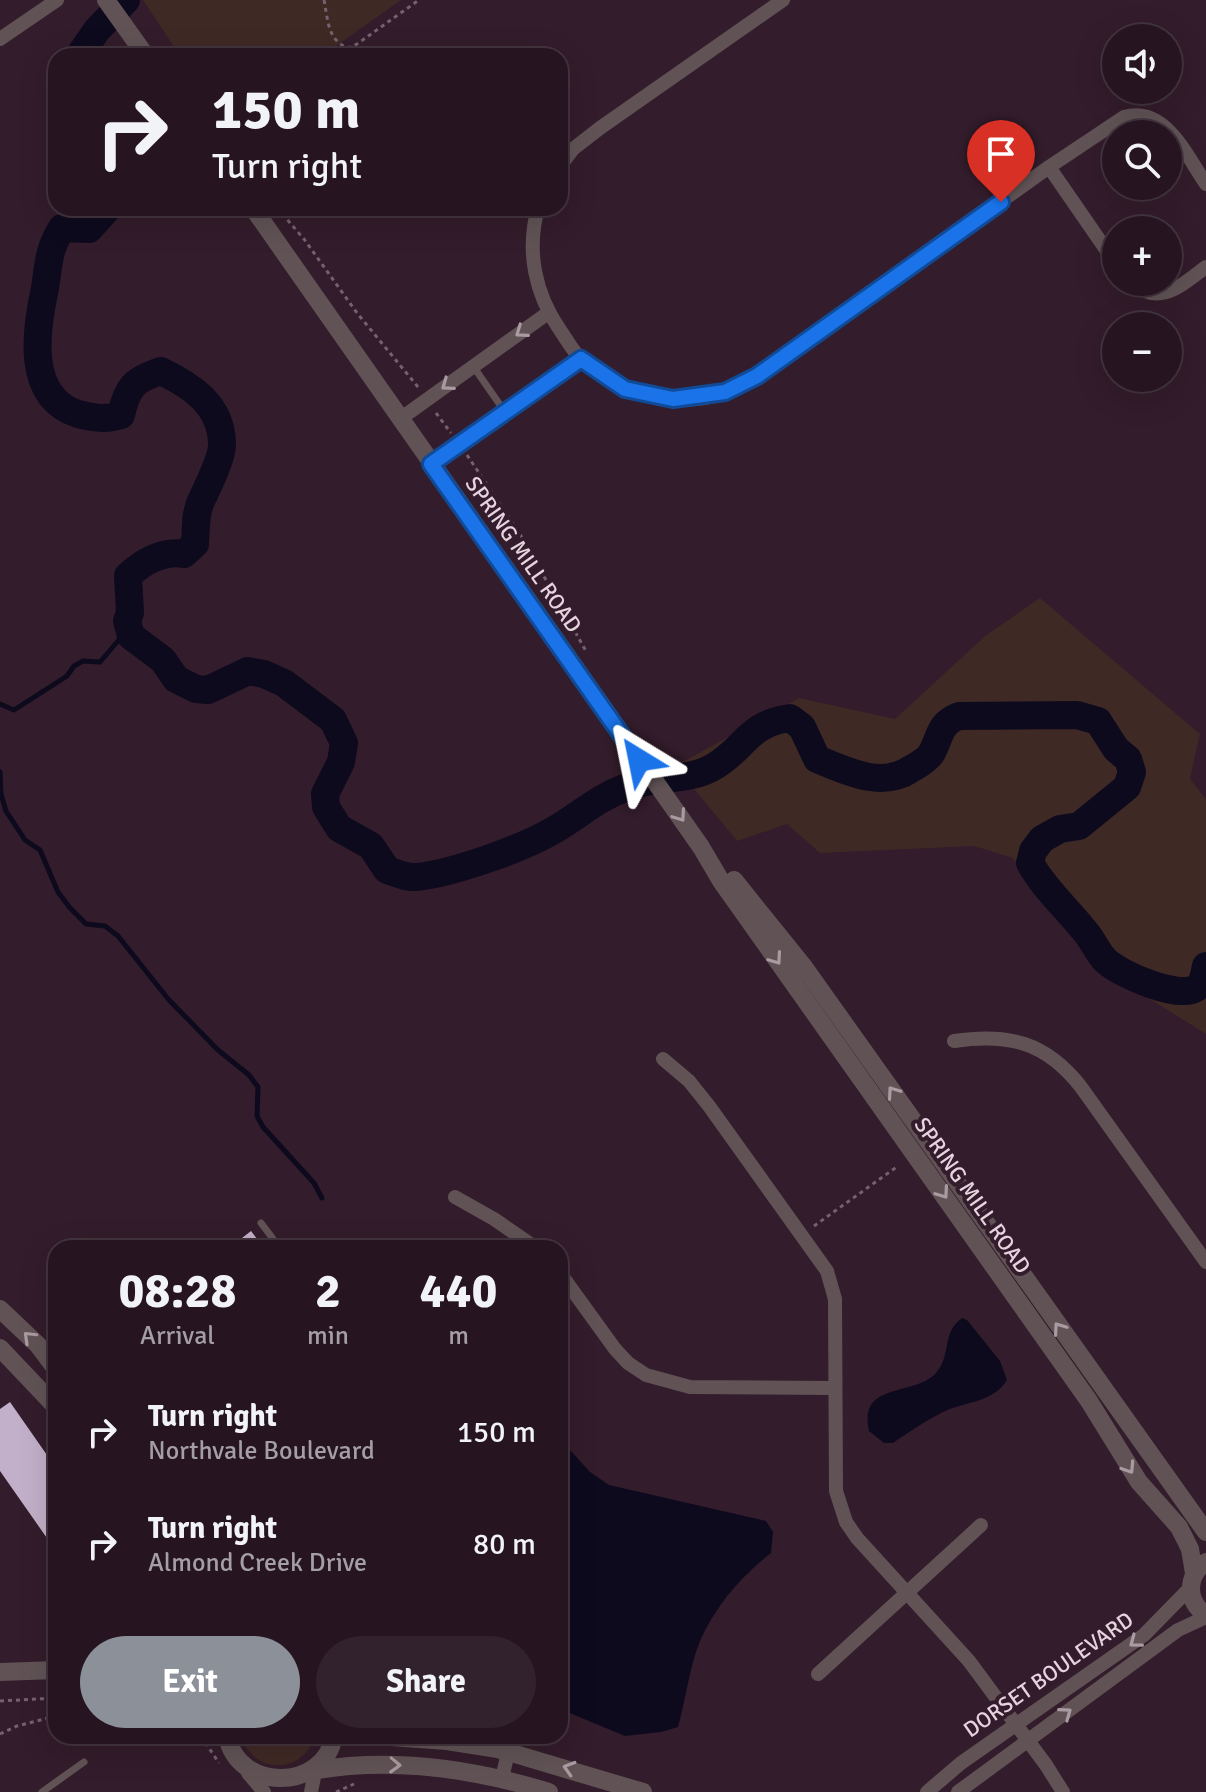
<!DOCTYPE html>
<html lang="en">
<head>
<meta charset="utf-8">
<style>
	:root { --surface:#261520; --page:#32222d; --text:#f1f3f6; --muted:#a49fa5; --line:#42343e; --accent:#8c9099 }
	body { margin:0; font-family:Signika,sans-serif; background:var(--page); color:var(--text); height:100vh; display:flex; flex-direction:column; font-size:30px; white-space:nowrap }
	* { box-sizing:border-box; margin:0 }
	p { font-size:26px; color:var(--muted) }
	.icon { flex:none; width:44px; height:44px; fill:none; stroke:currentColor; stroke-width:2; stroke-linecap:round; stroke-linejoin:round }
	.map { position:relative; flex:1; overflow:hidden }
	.panel { position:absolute; left:48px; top:1240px; width:520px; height:504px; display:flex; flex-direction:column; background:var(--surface); border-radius:24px; box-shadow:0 8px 32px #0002,0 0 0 2px var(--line) }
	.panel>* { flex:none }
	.top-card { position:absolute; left:48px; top:48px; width:520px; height:168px; border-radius:24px; box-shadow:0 8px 32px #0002,0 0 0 2px var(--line); background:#261520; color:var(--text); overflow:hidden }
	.tools { position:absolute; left:1102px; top:24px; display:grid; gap:16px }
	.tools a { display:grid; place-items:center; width:80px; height:80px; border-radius:50%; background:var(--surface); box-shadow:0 8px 32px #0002,0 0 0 2px var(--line); font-size:40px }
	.pin { position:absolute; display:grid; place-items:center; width:68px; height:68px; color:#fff; margin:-82px -34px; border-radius:50% 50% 50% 0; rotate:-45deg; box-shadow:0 0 8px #0007 }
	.pin .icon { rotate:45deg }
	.me { position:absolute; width:88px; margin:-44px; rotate:325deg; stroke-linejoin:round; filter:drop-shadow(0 0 6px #0008) }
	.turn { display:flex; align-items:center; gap:28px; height:168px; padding:0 32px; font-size:36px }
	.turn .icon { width:104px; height:104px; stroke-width:2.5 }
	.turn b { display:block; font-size:56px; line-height:68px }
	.eta { display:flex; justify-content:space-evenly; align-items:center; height:136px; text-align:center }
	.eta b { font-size:48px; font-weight:800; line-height:56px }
	.cta { display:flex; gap:16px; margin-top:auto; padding:16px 32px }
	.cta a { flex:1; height:92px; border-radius:48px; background:var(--accent); color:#fff; font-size:32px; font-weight:800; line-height:92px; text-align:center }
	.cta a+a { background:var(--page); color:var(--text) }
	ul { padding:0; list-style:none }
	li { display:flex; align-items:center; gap:24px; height:112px; padding:0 32px }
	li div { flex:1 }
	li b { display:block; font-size:30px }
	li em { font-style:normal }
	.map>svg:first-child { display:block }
	.green { fill:#3f2925 }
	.water { fill:#0e0a1e }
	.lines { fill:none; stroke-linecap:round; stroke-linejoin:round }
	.stream { stroke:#0e0a1e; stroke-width:5 }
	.river { stroke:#0e0a1e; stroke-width:28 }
	.building { fill:#c2afc9 }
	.path { stroke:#76616e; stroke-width:3; stroke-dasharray:4 4; stroke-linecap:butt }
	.service { stroke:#615355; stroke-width:7 }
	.minor { stroke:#615355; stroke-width:14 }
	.tertiary { stroke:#615355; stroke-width:18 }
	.oneway { stroke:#aa9aa1 }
	.route-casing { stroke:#114b97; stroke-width:20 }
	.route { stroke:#1a73e8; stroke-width:14 }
	.labels { text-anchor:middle; stroke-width:8; stroke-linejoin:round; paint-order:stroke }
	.street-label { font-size:22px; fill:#e6d5df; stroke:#331c2b }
</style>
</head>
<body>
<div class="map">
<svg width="1206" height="1792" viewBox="0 0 1206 1792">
	<rect width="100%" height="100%" fill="#331c2b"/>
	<!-- green -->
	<path class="green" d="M143,0H401L322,56H180Z
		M1040,598L1200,734L1190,779L1206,799V1034L1097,966L1013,858L974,846L820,853L787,824L737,841L675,766L799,698L895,719L985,636Z
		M241,1736H315C303,1775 253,1775 241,1736Z"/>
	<!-- water -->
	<path class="water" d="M962,1318L967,1320L1000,1361L1007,1380C992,1404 964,1401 941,1413C925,1421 909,1432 893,1443H884L869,1431C858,1381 914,1397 936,1373C952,1355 941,1333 962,1318Z
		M560,1439L590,1472L609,1485L766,1521L773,1532L771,1553C741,1576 715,1607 700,1641C689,1668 686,1699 678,1727L661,1732L625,1736L560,1709Z"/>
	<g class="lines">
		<!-- stream -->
		<path class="stream" d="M0,704L14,710L67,676L74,666L83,661L100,662L129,628
			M0,772L1,794L6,811L25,840L40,850L58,892L70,908L86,924L105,926L118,936L169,1000L218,1050L249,1075L258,1087L257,1116L263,1127L314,1183L322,1198"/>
		<!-- river -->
		<path class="river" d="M79,56L97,30L126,0
			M108,208L89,229L62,228C48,250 49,263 45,288C36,329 25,397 78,414C93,418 106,420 121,415C127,388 133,380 161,371C192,386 221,405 222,443C223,457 207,488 201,501C195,514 196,530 195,544L184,554C164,550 142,562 128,576L130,613L127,621L131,636L163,660L176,679L196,689L208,690L248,671L264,674L284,683L333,720L344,743L341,762L325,794L326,807L339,828L371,846L387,870C396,873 407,878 416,877C451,874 524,848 554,830C580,815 597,798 627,787C654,776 690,782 715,766C746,747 748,724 790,718L802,727L817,759C847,771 881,789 911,769C918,765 927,760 931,754C941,737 938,724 959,716L1077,715L1098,721L1116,749L1128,759L1132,772L1127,787L1079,826L1060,829L1042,839L1033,851L1030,863C1045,890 1069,910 1088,935C1094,943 1098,953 1105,960C1119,974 1179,1000 1196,988C1204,983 1204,974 1206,966"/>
	</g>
	<!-- building -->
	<path class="building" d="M251,1231L264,1248H240L245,1244L242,1238Z
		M10,1402L56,1468V1551L0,1471V1409Z"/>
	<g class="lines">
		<!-- path -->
		<path class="path" d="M324,0C328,19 327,40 348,48L357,44L419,0
			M277,208L304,239L357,313L418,387
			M436,413L451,433
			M467,455L520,534L587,653
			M814,1226L898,1166
			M49,1422L56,1433
			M0,1701L56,1698
			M0,1734L17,1726L56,1716
			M201,1736L219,1763
			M336,1792L354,1784"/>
		<!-- service -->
		<path class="service" d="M473,366L505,412
			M261,1223L280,1248
			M42,1792L84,1762"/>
		<!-- minor -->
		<path class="minor" d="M0,39L57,0
			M560,166L573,149L600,128L783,0
			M1049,167L1116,264
			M538,208C526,251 535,294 560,330C567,340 573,352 582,360C618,395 676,409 725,393C736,389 747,381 757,376L1049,167L1124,117C1165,105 1186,155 1206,184
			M1130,282C1160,307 1180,286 1206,267
			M400,419L548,313
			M431,464L581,359
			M954,1041C1009,1033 1046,1042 1081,1087L1206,1262
			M663,1059L689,1081L709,1106L827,1271L835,1299L836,1491L846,1522L857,1538L969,1661L1046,1765L1063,1792
			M455,1197L494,1219L536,1248
			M560,1273L615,1349L628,1363L646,1375L690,1387L835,1388
			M818,1674L981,1525
			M248,1773L264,1792
			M502,1778L512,1736
			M311,1792L315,1772
			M927,1792L961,1763L1144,1635L1190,1588
			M958,1792L1178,1630L1206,1617"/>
		<!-- tertiary -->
		<path class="tertiary" d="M106,0L146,56
			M253,208L701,847L721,881L1089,1401L1139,1482L1179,1527L1190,1549L1194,1573
			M734,880L804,967L1206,1532
			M0,1309L38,1345L56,1369
			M0,1348L56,1407
			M1206,1562C1186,1576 1186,1601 1206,1615
			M0,1672L56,1670
			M227,1736C238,1792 324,1792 334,1736
			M377,1736L447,1741L498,1749L643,1792
			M317,1770C395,1757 474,1769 549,1792"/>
	</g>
	<!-- one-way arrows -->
	<defs><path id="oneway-chevron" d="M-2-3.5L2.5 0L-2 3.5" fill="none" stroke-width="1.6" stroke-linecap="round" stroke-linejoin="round" transform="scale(2)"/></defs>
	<g class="oneway">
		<use href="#oneway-chevron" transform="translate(521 332) rotate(145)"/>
		<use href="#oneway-chevron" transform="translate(447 385) rotate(144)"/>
		<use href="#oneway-chevron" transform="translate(680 816) rotate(55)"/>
		<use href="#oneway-chevron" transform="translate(776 959) rotate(55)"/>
		<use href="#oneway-chevron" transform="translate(893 1092) rotate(-125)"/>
		<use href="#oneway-chevron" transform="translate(943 1193) rotate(55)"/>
		<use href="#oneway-chevron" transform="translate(1059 1328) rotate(-125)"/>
		<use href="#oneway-chevron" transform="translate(29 1337) rotate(-136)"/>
		<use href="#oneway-chevron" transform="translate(1129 1468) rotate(57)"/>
		<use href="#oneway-chevron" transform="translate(1135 1642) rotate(143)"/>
		<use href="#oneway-chevron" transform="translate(1066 1713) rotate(-36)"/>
		<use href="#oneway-chevron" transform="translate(395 1765) rotate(2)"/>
		<use href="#oneway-chevron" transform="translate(569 1768) rotate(-163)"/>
	</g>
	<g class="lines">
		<!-- route casing -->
		<g class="route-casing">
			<path id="route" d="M639,760L431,464L581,359L625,389L673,399L725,392L757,376L1001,202"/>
		</g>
		<!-- route -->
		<use href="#route" class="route"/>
	</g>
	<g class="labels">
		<!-- street labels -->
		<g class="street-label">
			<text transform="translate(524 554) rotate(55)" y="8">SPRING MILL ROAD</text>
			<text transform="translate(973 1195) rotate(55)" y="8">SPRING MILL ROAD</text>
			<text transform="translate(1048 1674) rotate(-35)" y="8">DORSET BOULEVARD</text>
		</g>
	</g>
</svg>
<div class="tools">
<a><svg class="icon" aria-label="sound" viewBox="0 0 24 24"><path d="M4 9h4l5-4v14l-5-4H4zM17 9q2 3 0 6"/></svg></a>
<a><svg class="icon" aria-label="search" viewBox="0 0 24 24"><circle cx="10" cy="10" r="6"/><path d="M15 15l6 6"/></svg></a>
<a>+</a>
<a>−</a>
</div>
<div class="pin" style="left:1001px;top:202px;background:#d93025"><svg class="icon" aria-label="arrive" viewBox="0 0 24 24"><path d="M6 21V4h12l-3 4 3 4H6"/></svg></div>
<svg class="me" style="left:639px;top:760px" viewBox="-20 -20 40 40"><path d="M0-17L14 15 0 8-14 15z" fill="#1a73e8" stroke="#fff" stroke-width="4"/></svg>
<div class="top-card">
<div class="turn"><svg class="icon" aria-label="right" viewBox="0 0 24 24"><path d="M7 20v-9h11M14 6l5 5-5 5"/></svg><div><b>150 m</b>Turn right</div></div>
</div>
<section class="panel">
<div class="eta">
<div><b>08:28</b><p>Arrival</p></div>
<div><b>2</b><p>min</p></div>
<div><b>440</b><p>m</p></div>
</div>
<ul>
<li><svg class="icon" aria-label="right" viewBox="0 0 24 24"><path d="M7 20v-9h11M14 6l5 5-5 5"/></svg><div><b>Turn right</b><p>Northvale Boulevard</p></div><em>150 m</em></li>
<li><svg class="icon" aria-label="right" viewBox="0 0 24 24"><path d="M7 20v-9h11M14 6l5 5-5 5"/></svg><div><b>Turn right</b><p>Almond Creek Drive</p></div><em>80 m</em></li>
</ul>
<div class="cta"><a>Exit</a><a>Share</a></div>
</section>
</div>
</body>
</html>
